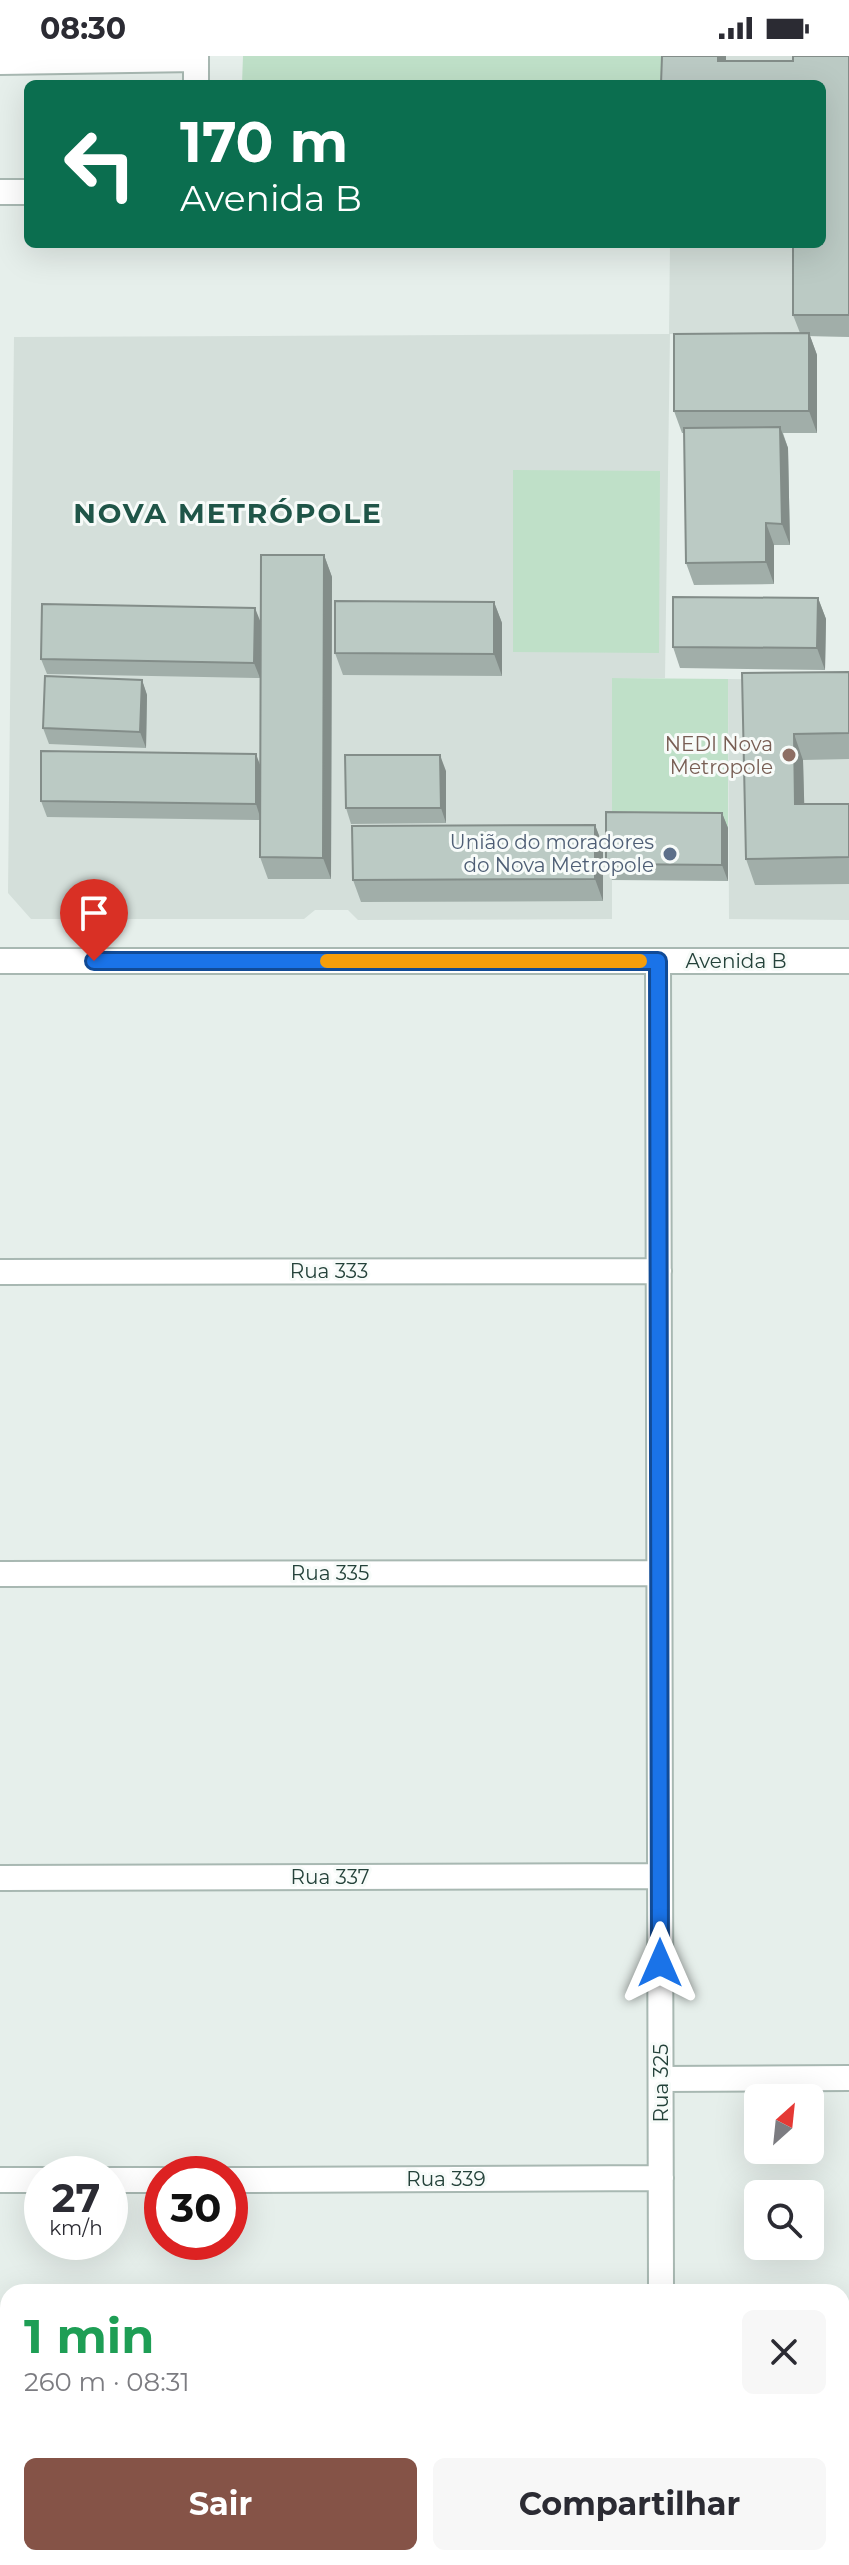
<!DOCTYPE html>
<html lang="pt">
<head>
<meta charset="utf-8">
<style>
	:root { --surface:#fff; --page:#f7f7f7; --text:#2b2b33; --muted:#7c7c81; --accent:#855347 }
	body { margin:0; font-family:Montserrat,sans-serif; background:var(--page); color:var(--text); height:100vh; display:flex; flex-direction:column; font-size:30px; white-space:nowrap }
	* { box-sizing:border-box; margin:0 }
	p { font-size:26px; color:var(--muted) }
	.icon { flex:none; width:44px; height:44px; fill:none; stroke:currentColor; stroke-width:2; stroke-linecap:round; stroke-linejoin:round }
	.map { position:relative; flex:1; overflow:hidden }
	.panel { position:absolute; left:0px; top:2228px; width:850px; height:282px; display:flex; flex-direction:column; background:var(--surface); border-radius:24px 24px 0 0; box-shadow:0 8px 32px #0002 }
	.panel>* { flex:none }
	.guide { position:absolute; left:24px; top:24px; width:802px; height:168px; border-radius:12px; box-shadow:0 8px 32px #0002; background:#0b6e4f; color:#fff; overflow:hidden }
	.needle { width:52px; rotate:27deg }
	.tools { position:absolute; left:744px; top:2028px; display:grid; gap:16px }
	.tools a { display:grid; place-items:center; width:80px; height:80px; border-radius:12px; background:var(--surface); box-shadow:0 8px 32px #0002; font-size:40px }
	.speed { position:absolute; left:24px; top:2100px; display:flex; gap:16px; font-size:40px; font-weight:700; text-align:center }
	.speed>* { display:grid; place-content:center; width:104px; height:104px; border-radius:50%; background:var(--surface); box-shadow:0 8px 32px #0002; line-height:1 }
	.speed small { font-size:20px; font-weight:400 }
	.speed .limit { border:12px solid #d22; background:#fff; color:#111 }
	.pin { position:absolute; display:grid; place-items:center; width:68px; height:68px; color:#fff; margin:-82px -34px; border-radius:50% 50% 50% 0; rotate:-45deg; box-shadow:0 0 8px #0007 }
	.pin .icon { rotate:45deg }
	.me { position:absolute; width:88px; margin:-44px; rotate:0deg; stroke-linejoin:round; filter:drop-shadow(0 0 6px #0008) }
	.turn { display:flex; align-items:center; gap:28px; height:168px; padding:0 24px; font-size:36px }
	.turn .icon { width:104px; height:104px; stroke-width:2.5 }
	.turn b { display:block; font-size:56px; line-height:68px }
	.round { display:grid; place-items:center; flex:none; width:84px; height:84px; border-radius:12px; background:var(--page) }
	.overview { display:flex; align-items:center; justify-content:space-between; height:136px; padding:0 24px }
	h1 { font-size:48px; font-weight:700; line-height:60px; color:#1e9e55 }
	.primary-button { display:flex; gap:16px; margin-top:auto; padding:16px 24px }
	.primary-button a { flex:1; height:92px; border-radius:12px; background:var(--accent); color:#fff; font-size:32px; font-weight:700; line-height:92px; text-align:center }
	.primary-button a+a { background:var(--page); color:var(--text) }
	.status { display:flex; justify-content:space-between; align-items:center; height:56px; padding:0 40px; background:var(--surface); direction:ltr }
	.status svg { height:22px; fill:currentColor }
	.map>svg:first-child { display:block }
	.built { fill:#d4dfda }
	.green { fill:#bfe0c8 }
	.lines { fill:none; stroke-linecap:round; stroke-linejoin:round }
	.minor-casing { stroke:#a8b8b2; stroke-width:28 }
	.minor { stroke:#fff; stroke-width:24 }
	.wall { fill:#a1aea9 }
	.shaded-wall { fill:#838d89 }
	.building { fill:#bbcac4; stroke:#838d89; stroke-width:2 }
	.route-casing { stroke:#114b97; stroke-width:20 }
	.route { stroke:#1a73e8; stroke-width:14 }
	.slow { stroke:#f59e0b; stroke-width:14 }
	.education-dot { fill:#8d6e63; stroke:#f7fbf9; stroke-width:3 }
	.service-dot { fill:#5c6f8a; stroke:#f7fbf9; stroke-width:3 }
	.labels { text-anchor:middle; stroke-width:6; stroke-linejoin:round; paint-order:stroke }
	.education-label { font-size:20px; fill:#785e54; stroke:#f7fbf9; text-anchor:end }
	.service-label { font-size:20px; fill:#4e5e75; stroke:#f7fbf9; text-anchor:end }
	.street-label { font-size:20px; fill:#24423a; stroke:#f7fbf9 }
	.district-label { font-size:28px; font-weight:bold; letter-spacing:2px; fill:#1f5548; stroke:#f7fbf9 }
</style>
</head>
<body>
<div class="status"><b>08:30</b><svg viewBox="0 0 49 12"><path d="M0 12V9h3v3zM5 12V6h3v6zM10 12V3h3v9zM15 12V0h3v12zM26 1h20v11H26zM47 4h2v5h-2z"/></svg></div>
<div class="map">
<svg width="849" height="2509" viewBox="0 0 849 2509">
	<rect width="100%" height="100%" fill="#e6efeb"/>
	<!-- built -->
	<path class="built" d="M669,0H849V281L670,278L665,622H612V863L358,864L348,854H315L304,863H31L8,837L14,281L669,278L670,188H822V28Z
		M728,623L849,625V864L729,863Z"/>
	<!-- green -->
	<path class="green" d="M243,0H669V28H242Z
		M513,414L660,415L659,597L513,596Z
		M612,622L728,623V772L612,771Z"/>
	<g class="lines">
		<!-- minor casing -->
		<g class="minor-casing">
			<path id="minor" d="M196,0V28
				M0,6L196,3
				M0,136H28
				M0,905H849
				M658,905L661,2236
				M0,1216L659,1215
				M0,1518L659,1517
				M0,1822L660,1820
				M661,2023L849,2022
				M0,2124H42
				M110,2124H162
				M230,2124L661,2122
				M842,2328H849
				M0,2431H8
				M662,2502V2509"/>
		</g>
		<!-- minor -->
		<use href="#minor" class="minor"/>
	</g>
	<!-- wall -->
	<path class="wall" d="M849,0V281L810,280L817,299V377H783L788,392L790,489H774V528L694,529L686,507L684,377H682L674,355L800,277L793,259L822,28L726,5H793Z
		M324,499L332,521L331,823H268L260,801V764L47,761L41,745L260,709V589V622L47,618L41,603L260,566Z
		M818,542L826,563L825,614L680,612L673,591Z
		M494,546L502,567V620L343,619L335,597Z
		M849,616V703L803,704L804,748H849V828L755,829L746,803L742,617Z
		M142,624L147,639L146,692L49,688L43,672Z
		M446,715V767L351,768L346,752Z
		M722,757L728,772V825L612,824L606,808Z
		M595,769L603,790V845L361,846L353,824Z"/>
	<!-- shaded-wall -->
	<path class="shaded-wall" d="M718,0H726V26L718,5Z
		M809,277L817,299V377L809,355Z
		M780,371L788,392L790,489L782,468Z
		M766,467L774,489V528L766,506Z
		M324,499L332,521L331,823L323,802Z
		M818,542L826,563L825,614L817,592Z
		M494,546L502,567V620L494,598Z
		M255,552L261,567L260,622L254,607Z
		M142,624L147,639L146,692L140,676Z
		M794,678L803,704L805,774L795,748Z
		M256,698L262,714L261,764L256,748Z
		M440,699L446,715V767L441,752Z
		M722,757L728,772V825L722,809Z
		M595,769L603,790V845L595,823Z"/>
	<!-- building -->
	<path class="building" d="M662,0H718V5H793V0H849V259H793V188H822V28H661Z
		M809,277V355H674V278Z
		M780,371L782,468L766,467V506L686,507L684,372Z
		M261,499H324L323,802L260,801Z
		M673,541L818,542L817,592L673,591Z
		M335,545L494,546V598L335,597Z
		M42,548L255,552L254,607L41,603Z
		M849,616V677L794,678L795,748H849V801L746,803L742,617Z
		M45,620L142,624L140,676L43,672Z
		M41,695L256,698V748L41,745Z
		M345,699H440L441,752H346Z
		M606,756L722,757V809L606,808Z
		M595,769V823L353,824L352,770Z"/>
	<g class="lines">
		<!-- route casing -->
		<g class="route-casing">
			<path id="route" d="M94,905H658L660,1907"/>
		</g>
		<!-- route -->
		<use href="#route" class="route"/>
		<!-- slow -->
		<path class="slow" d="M327,905H640"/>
	</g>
	<!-- markers -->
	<circle class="education-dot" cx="789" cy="699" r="8"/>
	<circle class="service-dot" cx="670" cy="798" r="8"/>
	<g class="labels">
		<!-- education labels -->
		<g class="education-label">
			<text x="773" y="695">NEDI Nova<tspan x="773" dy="23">Metropole</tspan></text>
		</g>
		<!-- service labels -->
		<g class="service-label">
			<text x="654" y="793">União do moradores<tspan x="654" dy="23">do Nova Metropole</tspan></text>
		</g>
		<!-- street labels -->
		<g class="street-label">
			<text x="736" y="912">Avenida B</text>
			<text x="329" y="1222">Rua 333</text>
			<text x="330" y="1524">Rua 335</text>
			<text x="330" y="1828">Rua 337</text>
			<text transform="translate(661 2027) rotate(-90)" y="7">Rua 325</text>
			<text x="446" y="2130">Rua 339</text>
		</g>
		<!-- district labels -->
		<g class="district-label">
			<text x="228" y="467">NOVA METRÓPOLE</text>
		</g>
	</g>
</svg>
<div class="tools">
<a><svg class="needle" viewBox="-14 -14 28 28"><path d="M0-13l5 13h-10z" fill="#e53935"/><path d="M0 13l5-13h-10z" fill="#7c7c81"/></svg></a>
<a><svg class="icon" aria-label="search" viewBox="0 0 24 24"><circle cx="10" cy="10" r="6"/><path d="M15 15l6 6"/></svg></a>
</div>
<div class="speed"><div>27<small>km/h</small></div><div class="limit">30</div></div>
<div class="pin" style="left:94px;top:905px;background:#d93025"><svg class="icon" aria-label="arrive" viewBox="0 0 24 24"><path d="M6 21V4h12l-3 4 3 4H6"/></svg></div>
<svg class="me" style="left:660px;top:1907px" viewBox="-20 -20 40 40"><path d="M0-17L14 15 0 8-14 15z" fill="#1a73e8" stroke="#fff" stroke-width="4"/></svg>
<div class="guide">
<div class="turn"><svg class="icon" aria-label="left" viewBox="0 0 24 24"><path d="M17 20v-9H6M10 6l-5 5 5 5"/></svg><div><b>170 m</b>Avenida B</div></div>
</div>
<section class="panel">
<div class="overview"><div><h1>1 min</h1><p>260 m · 08:31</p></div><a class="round"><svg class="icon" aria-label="close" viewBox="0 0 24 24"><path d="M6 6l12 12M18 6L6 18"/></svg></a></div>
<div class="primary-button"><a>Sair</a><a>Compartilhar</a></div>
</section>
</div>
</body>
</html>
